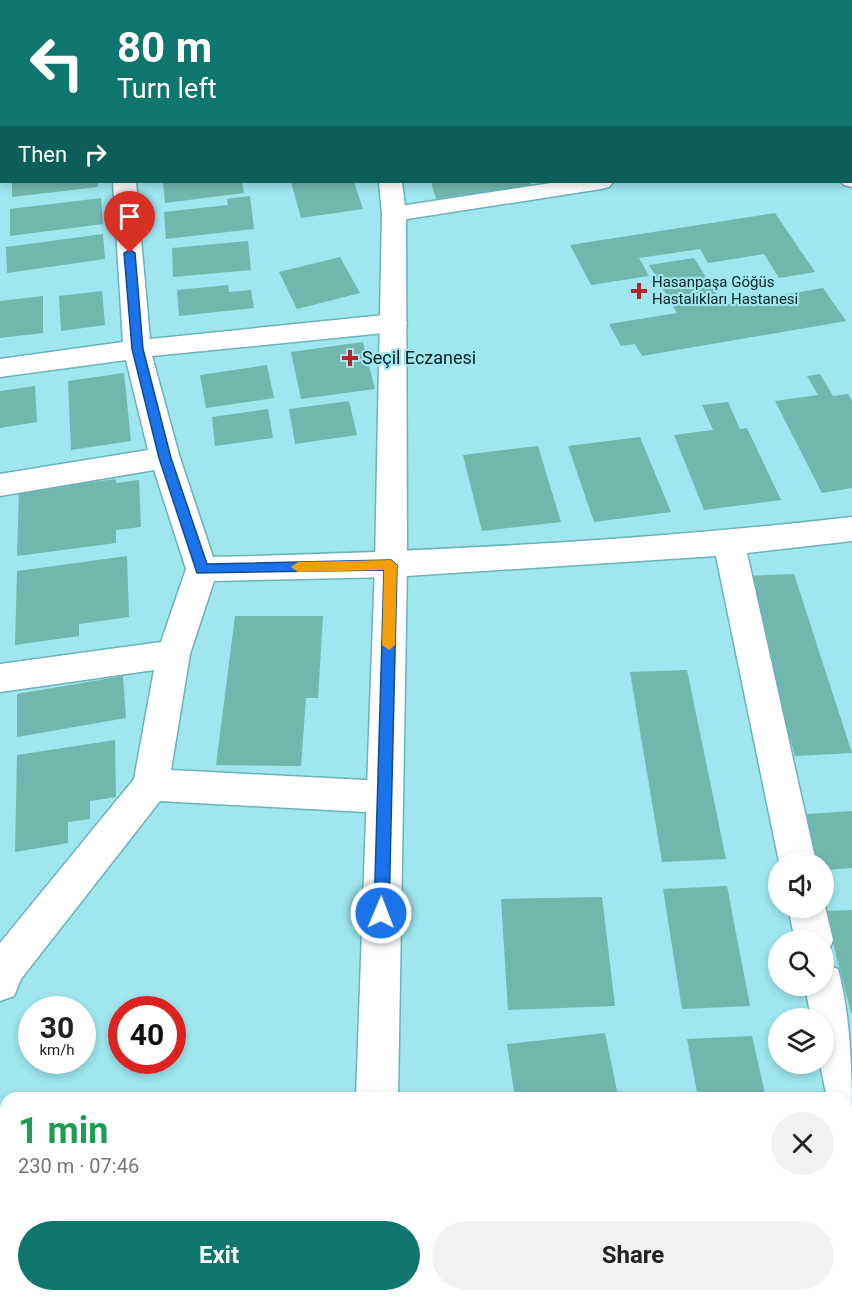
<!DOCTYPE html>
<html lang="en">
<head>
<meta charset="utf-8">
<style>
	:root { --surface:#fff; --page:#f2f2f2; --text:#222; --muted:#767676; --accent:#0f766e }
	body { margin:0; font-family:Roboto,sans-serif; background:var(--page); color:var(--text); height:100vh; display:flex; flex-direction:column; font-size:22px; white-space:nowrap }
	* { box-sizing:border-box; margin:0 }
	p { font-size:20px; color:var(--muted) }
	.icon { flex:none; width:33px; height:33px; fill:none; stroke:currentColor; stroke-width:2; stroke-linecap:round; stroke-linejoin:round }
	.map { position:relative; flex:1; overflow:hidden }
	.sheet { position:absolute; left:0px; top:1092px; width:852px; height:210px; display:flex; flex-direction:column; background:var(--surface); border-radius:18px 18px 0 0; box-shadow:0 3px 9px #0003 }
	.sheet>* { flex:none }
	.guide { position:absolute; left:0px; top:0px; width:852px; height:183px; box-shadow:0 3px 9px #0003; background:#0f766e; color:#fff; overflow:hidden }
	.buttons { position:absolute; left:768px; top:852px; display:grid; gap:12px }
	.buttons a { display:grid; place-items:center; width:66px; height:66px; border-radius:50%; background:var(--surface); box-shadow:0 3px 9px #0003; font-size:30px }
	.speed { position:absolute; left:18px; top:996px; display:flex; gap:12px; font-size:30px; font-weight:700; text-align:center }
	.speed>* { display:grid; place-content:center; width:78px; height:78px; border-radius:50%; background:var(--surface); box-shadow:0 3px 9px #0003; line-height:1 }
	.speed small { font-size:15px; font-weight:400 }
	.speed .limit { border:9px solid #d22; background:#fff; color:#111 }
	.pin { position:absolute; display:grid; place-items:center; width:51px; height:51px; color:#fff; margin:-62px -26px; border-radius:50% 50% 50% 0; rotate:-45deg; box-shadow:0 0 6px #0007 }
	.pin .icon { rotate:45deg }
	.me { position:absolute; width:66px; margin:-33px; rotate:1deg; stroke-linejoin:round; filter:drop-shadow(0 0 4px #0008) }
	.turn { display:flex; align-items:center; gap:21px; height:126px; padding:0 18px; font-size:27px }
	.turn .icon { width:78px; height:78px; stroke-width:2.5 }
	.turn b { display:block; font-size:42px; line-height:51px }
	.then { display:flex; align-items:center; height:57px; padding:0 18px; background:#0003; gap:12px; font-size:22px }
	.round { display:grid; place-items:center; flex:none; width:63px; height:63px; border-radius:32px; background:var(--page) }
	.summary { display:flex; align-items:center; justify-content:space-between; height:102px; padding:0 18px }
	h1 { font-size:36px; font-weight:700; line-height:45px; color:#1e9e55 }
	.primary-button { display:flex; gap:12px; margin-top:auto; padding:12px 18px }
	.primary-button a { flex:1; height:69px; border-radius:36px; background:var(--accent); color:#fff; font-size:24px; font-weight:700; line-height:69px; text-align:center }
	.primary-button a+a { background:var(--page); color:var(--text) }
	.map>svg:first-child { display:block }
	.building { fill:#72b7ad }
	.lines { fill:none; stroke-linecap:round; stroke-linejoin:round }
	.street-casing { stroke:#6cb2ba; stroke-width:3 }
	.secondary-casing { stroke:#6cb2ba; stroke-width:3 }
	.street { fill:#fff; fill-rule:evenodd }
	.secondary { fill:#fff; fill-rule:evenodd }
	.route { fill:#1a73e8; stroke:#114b97; stroke-width:1.5 }
	.slow { fill:#f59e0b }
	.poi-dot { fill:#b5242b; stroke:#9fe6ee; stroke-width:2 }
	.labels { text-anchor:middle; stroke-width:4.5; stroke-linejoin:round; paint-order:stroke }
	.far-poi-label { font-size:15px; fill:#052427; stroke:#9fe6ee; text-anchor:start }
	.poi-label { font-size:18px; fill:#052427; stroke:#9fe6ee; text-anchor:start }
</style>
</head>
<body>
<div class="map">
<svg width="852" height="1302" viewBox="0 0 852 1302">
	<rect width="100%" height="100%" fill="#9fe6ee"/>
	<!-- building -->
	<path class="building" d="M12,182H98V187L12,197Z
		M163,182H242L244,193L165,203Z
		M291,182H354L363,209L301,218Z
		M431,182H530L531,186L436,199Z
		M250,196L254,229L166,239L164,212L228,205L227,199Z
		M101,198L103,224L10,236V209Z
		M775,213L815,272L779,278L764,254L708,263L700,249L639,258L649,276L591,285L570,245Z
		M103,234L105,259L7,273L6,247Z
		M248,241L251,270L173,277L172,248Z
		M340,257L360,293L297,309L279,272Z
		M694,258L723,305L823,288L846,321L642,356L635,344L621,346L609,324L677,313L649,265Z
		M228,285L229,292L251,290L254,308L179,316L177,290Z
		M102,291L105,325L61,331L59,296Z
		M43,296V333L0,338V301Z
		M363,342L375,389L301,399L291,352Z
		M267,365L274,398L206,408L200,375Z
		M124,373L131,441L71,450L68,381Z
		M820,374L833,396L848,394L852,401V488L822,493L775,401L818,395L807,376Z
		M35,386L37,422L0,428V391Z
		M349,401L357,435L295,444L289,409Z
		M728,402L740,429L747,428L781,500L704,510L674,435L713,430L702,405Z
		M268,409L273,438L215,446L212,417Z
		M640,437L671,512L594,522L568,446Z
		M538,446L561,522L482,531L463,455Z
		M116,479V483L139,480L141,527L116,530V543L17,556L19,491Z
		M127,556L129,617L79,624V636L15,645L17,571Z
		M794,574L852,753L795,756L743,576Z
		M235,616H323L318,698H306L301,766L216,765Z
		M687,670L726,859L662,862L630,672Z
		M123,676L126,718L17,737V694Z
		M115,740L116,797L90,801V819L68,822V843L15,852L17,755Z
		M852,811V868L824,870V862H806L792,815Z
		M727,886L750,1006L682,1009L663,889Z
		M602,897L615,1006L508,1010L501,899Z
		M852,910V1013H851L825,911Z
		M605,1033L617,1091L620,1092L621,1098H515L507,1044Z
		M752,1036L766,1098H698L687,1039Z
		M531,1296H658V1302H532Z
		M719,1296H807L809,1302H720Z"/>
	<g class="lines">
		<!-- street casing -->
		<g class="street-casing">
			<path id="street" d="M706,0H726L727,2H707Z
				M843,0H852V10L850,2H842Z
				M0,80H2V94H0Z
				M850,171H852V187L844,185L841,182H850Z
				M113,182H136L150,339L394,314L403,317L407,323L403,329L394,332L152,356L180,458L213,557C427,552 640,541 852,517V541L747,553L816,862H779L716,556L391,577L214,581L190,654L171,770L384,781L397,786L402,797L397,808L384,813L160,801L21,979L14,996L0,1001V943L134,779L154,670L0,692V664L161,642L186,569L154,470L0,496V474L148,450L126,360L0,377V359L123,342Z
				M558,182H613L609,187L601,189L394,221L385,219L382,214L385,209L394,207Z
				M824,902L833,940L828,953L824,955V940H795L788,908H824Z
				M824,964L838,969C852,1021 852,1081 852,1136L846,1134V1098H827L820,1064H824V1018H811L805,986H824Z"/>
		</g>
		<!-- secondary casing -->
		<g class="secondary-casing">
			<path id="secondary" d="M342,0H362L363,2H343Z
				M379,182H402L406,214L407,565L398,1098H356L375,565L382,214Z
				M350,1296H396V1302H350Z"/>
		</g>
		<!-- street -->
		<use href="#street" class="street"/>
		<!-- secondary -->
		<use href="#secondary" class="secondary"/>
	</g>
	<!-- route -->
	<path class="route" d="M130,250L135,253L143,349L171,458L207,564L391,560L397,565L389,913L387,918L381,920L376,918L374,913L384,570L197,573L159,458L132,349L124,253Z"/>
	<!-- slow -->
	<path class="slow" d="M391,560L397,565L395,645L389,650L382,645L384,570L298,572L291,567L298,562Z"/>
	<!-- markers -->
	<g class="poi-dot">
		<path d="M636 282h6v6h6v6h-6v6h-6v-6h-6v-6h6z"/>
		<path d="M347 349h6v6h6v6h-6v6h-6v-6h-6v-6h6z"/>
	</g>
	<g class="labels">
		<!-- far-poi labels -->
		<g class="far-poi-label">
			<text x="652" y="287">Hasanpaşa Göğüs<tspan x="652" dy="17">Hastalıkları Hastanesi</tspan></text>
		</g>
		<!-- poi labels -->
		<g class="poi-label">
			<text x="362" y="364">Seçil Eczanesi</text>
		</g>
	</g>
</svg>
<div class="buttons">
<a><svg class="icon" aria-label="sound" viewBox="0 0 24 24"><path d="M4 9h4l5-4v14l-5-4H4zM17 9q2 3 0 6"/></svg></a>
<a><svg class="icon" aria-label="search" viewBox="0 0 24 24"><circle cx="10" cy="10" r="6"/><path d="M15 15l6 6"/></svg></a>
<a><svg class="icon" aria-label="layers" viewBox="0 0 24 24"><path d="M12 4l9 5-9 5-9-5zM3 14l9 5 9-5"/></svg></a>
</div>
<div class="speed"><div>30<small>km/h</small></div><div class="limit">40</div></div>
<div class="pin" style="left:130px;top:253px;background:#d93025"><svg class="icon" aria-label="arrive" viewBox="0 0 24 24"><path d="M6 21V4h12l-3 4 3 4H6"/></svg></div>
<svg class="me" style="left:381px;top:913px" viewBox="-20 -20 40 40"><circle r="17" fill="#1a73e8" stroke="#fff" stroke-width="3"/><path d="M0-11L8 9 0 5-8 9z" fill="#fff"/></svg>
<div class="guide">
<div class="turn"><svg class="icon" aria-label="left" viewBox="0 0 24 24"><path d="M17 20v-9H6M10 6l-5 5 5 5"/></svg><div><b>80 m</b>Turn left</div></div>
<div class="then">Then<svg class="icon" aria-label="right" viewBox="0 0 24 24"><path d="M7 20v-9h11M14 6l5 5-5 5"/></svg></div>
</div>
<section class="sheet">
<div class="summary"><div><h1>1 min</h1><p>230 m · 07:46</p></div><a class="round"><svg class="icon" aria-label="close" viewBox="0 0 24 24"><path d="M6 6l12 12M18 6L6 18"/></svg></a></div>
<div class="primary-button"><a>Exit</a><a>Share</a></div>
</section>
</div>
</body>
</html>
